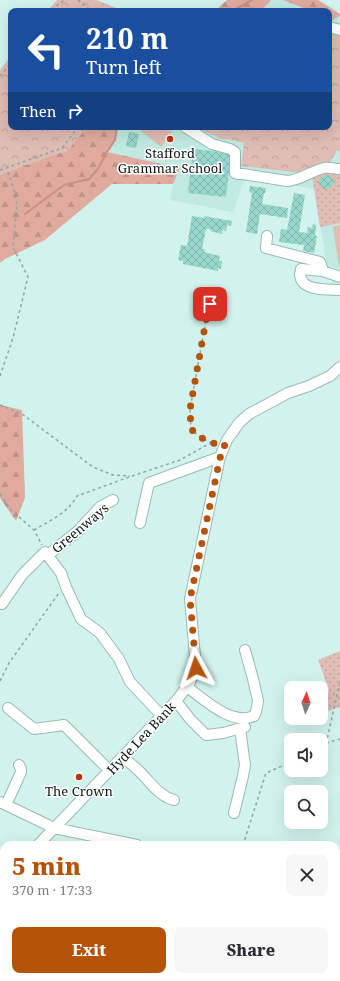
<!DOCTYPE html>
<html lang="en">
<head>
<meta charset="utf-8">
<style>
	:root { --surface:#fff; --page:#f7f7f7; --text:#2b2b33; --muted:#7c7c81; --accent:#b45309 }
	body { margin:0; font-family:"Noto Serif",serif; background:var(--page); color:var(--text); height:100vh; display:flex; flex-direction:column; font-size:15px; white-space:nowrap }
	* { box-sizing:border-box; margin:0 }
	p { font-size:13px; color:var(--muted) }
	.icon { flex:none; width:22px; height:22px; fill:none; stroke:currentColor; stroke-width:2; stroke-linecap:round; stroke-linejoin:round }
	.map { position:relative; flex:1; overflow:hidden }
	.drawer { position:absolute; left:0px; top:841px; width:340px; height:140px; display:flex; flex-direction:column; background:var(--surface); border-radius:12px 12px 0 0; box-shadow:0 4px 16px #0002 }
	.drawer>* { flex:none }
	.banner { position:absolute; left:8px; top:8px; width:324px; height:122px; border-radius:8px; box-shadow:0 4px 16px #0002; background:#1a4fa0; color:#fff; overflow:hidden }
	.needle { width:26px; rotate:3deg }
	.fabs { position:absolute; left:284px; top:681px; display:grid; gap:8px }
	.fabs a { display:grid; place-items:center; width:44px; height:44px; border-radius:8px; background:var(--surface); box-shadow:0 4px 16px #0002; font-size:20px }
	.pin { position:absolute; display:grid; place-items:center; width:34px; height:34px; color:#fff; margin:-17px; border-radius:8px; box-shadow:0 2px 6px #0006 }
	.me { position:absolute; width:44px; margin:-22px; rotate:355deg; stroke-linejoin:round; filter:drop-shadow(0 0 3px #0008) }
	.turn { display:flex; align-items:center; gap:14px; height:84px; padding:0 12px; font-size:18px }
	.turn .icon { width:52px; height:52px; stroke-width:2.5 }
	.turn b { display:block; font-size:28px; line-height:34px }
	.then { display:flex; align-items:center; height:38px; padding:0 12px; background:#0003; gap:8px; font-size:15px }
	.round { display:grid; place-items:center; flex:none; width:42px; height:42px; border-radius:8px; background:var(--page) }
	.head { display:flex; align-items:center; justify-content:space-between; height:68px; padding:0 12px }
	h1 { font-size:24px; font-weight:800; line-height:30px; color:var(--accent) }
	.primary-button { display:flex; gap:8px; margin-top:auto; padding:8px 12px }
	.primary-button a { flex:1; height:46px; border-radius:8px; background:var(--accent); color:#fff; font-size:16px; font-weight:800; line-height:46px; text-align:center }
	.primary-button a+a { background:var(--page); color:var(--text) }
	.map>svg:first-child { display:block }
	.built { fill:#bfe9e1 }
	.grass { fill:url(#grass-dots) }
	.forest { fill:url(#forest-firs) }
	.park { fill:url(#park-crowns) }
	.garden { fill:#dfbcb4 }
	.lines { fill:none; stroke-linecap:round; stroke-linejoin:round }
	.stream { stroke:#c59285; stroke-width:2 }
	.building { fill:url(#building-cross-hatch) }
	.minor-casing { stroke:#9ab9b4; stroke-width:12 }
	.path { stroke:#8da7a3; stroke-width:1.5; stroke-dasharray:3 3; stroke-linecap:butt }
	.minor { stroke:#fff; stroke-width:10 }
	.route { stroke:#b45309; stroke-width:7; stroke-dasharray:0 12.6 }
	.poi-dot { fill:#bc320e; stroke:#fff; stroke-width:1.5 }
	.labels { text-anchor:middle; stroke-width:3; stroke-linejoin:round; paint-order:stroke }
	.poi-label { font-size:13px; fill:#091513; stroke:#fff }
	.street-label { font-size:13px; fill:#091513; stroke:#fff }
</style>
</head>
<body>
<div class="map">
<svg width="340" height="981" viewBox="0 0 340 981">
	<defs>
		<pattern id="grass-dots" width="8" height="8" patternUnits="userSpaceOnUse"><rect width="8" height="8" fill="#dfbcb4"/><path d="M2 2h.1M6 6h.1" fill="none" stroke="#bea19a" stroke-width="1.8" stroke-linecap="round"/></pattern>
		<pattern id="forest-firs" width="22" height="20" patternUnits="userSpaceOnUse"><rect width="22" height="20" fill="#e0ab9e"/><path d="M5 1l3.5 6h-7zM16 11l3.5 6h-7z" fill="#bf9287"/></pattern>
		<pattern id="park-crowns" width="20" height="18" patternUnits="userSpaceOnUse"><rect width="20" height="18" fill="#dfbcb4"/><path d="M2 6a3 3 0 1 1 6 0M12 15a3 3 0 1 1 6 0" fill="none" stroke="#bea19a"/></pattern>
		<pattern id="building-cross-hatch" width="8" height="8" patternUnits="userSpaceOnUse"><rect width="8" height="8" fill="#97d6cb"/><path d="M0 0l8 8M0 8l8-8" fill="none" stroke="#81b7ad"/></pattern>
	</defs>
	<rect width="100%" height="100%" fill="#d2f3ed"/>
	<!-- built -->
	<path class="built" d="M271,0H318L340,14V270L327,264L314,189L245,178L233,212L170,200L173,184L180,168L107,152L0,231V70L11,56V127H329V11H261Z"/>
	<!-- grass -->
	<path class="grass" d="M322,171H340V223L320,227L312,175Z
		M340,651V707L321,713V706L329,690L318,660Z"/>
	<!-- forest -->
	<path class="forest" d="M227,0H271L261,11H219V7Z
		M283,0H318L340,14V15L333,20L329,18V11H311Z
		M87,127H117L115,140L107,152L180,168L173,184H112L45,240L5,259L0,263V175L7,172L50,156L67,151Z
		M0,405L22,410L25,498L16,521L0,498Z"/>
	<!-- park -->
	<path class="park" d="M57,0H96L124,11H47Z
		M329,30L340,32V151H337L330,162H324L302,173L241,166L244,143L228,139H222L195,127H329Z
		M11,56V127H87L67,151L50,156L7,172L0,175V70Z"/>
	<!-- garden -->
	<path class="garden" d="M136,127H166L172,132L161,147Z
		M340,225V266H339L333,227Z"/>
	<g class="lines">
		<!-- stream -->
		<path class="stream" d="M232,11L252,0
			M25,214L64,185L89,179L98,169L107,152L115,140L117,127"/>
	</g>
	<!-- building -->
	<path class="building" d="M129,132L139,134L136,148L126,146Z
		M193,149L231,153L226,197L188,193Z
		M328,175L334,180L332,187L324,189L319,184L321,177Z
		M250,186L266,188L265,193H264L262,204L288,208L287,218L260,214L257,234L246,232L252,193L249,192Z
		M294,193L305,195L299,232L307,233L308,227L312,228L313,224L316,225L315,236H317L314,253L303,251L304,245L279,242L281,229L287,230Z
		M192,216L204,218V216L232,221L231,226L227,225L226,231L222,230V234L210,231L211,229H206L202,249H205L204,252L220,256L219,261H222L221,269L218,268V271L183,264V261L178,260L181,245L187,246Z"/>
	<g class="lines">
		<!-- minor casing -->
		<g class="minor-casing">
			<path id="minor" d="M329,27L340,30
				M185,127L212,144L230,149L235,152V173L238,174H243L287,181C301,180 311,171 324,168C329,167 335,169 340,169
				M267,236L266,248L320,262L323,271
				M340,277L323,271L301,269C301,271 300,273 300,275C302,292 328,289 340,290
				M140,523L149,483L220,457
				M48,555L78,531L100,507L113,500
				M2,604L22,575L45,552L61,573L66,587L81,619L100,633L119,659L130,682L162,716
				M187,687C204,699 231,726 254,716L256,712L258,701L253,679L245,650
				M176,701L190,719L206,735L223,733L245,727
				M8,708L34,729L64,725L110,771
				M123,757C129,762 135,767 140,772C151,783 159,796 174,800
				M0,802L54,828L137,845
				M6,805L21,772V769L19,765
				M234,813L243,776L245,765L240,729
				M38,845L176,701L189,684L196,668L190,599L220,457L227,440L239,423L249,414L288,393L309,386L330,376L340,367
				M0,886L4,881
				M0,972L2,971L4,969"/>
		</g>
		<!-- path -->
		<path class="path" d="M78,0L92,11
			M53,11L59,3L66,0
			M0,76L11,63
			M0,170L62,148L78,127
			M0,376L13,338L28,277L13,247L17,204L12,183L6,167
			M0,405L22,414L93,467L113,475L130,476
			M212,443L200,437L191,429L190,409L207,315L213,293
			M0,494L11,510L34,530L42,545
			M34,530C48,522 69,512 77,496L132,476L180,460L205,446L212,443H217
			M0,681L9,663L59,593
			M326,743L340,739
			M321,747L326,744L340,682
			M242,845L244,842L266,773L291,762
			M336,888L340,889
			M110,981L114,977"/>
		<!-- minor -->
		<use href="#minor" class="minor"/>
	</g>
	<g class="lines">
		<!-- route -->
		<path class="route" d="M196,668L190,599L220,458L225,444L212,443L200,437L191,429L190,409L207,315L210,304"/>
	</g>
	<!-- markers -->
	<g class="poi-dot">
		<circle cx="170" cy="139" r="4"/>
		<circle cx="79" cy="777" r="4"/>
	</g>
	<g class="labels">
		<!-- poi labels -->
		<g class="poi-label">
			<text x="170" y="158">Stafford<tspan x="170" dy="15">Grammar School</tspan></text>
			<text x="79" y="796">The Crown</text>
		</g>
		<!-- street labels -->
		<g class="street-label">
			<text transform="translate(80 528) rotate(-40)" y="5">Greenways</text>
			<text transform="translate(141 738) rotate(-47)" y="5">Hyde Lea Bank</text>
		</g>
	</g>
</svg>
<div class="fabs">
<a><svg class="needle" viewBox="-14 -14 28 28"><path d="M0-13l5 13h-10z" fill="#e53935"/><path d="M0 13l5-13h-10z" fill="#7c7c81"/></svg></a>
<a><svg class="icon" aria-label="sound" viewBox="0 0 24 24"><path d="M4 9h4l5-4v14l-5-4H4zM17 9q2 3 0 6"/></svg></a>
<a><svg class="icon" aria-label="search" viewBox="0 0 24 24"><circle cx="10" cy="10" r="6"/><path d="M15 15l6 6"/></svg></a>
</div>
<div class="pin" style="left:210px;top:304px;background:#d93025"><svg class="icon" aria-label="arrive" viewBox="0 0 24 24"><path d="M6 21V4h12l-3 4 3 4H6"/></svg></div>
<svg class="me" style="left:196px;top:668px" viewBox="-20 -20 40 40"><path d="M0-17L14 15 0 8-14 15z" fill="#b45309" stroke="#fff" stroke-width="4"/></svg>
<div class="banner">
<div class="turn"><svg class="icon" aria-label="left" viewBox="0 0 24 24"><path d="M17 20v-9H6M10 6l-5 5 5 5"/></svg><div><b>210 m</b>Turn left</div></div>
<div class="then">Then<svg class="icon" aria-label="right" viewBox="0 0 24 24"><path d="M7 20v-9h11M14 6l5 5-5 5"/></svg></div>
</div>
<section class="drawer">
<div class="head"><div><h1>5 min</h1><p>370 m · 17:33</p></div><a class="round"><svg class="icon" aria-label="close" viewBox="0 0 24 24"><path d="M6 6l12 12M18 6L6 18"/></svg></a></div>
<div class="primary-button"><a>Exit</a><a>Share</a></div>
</section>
</div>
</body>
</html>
